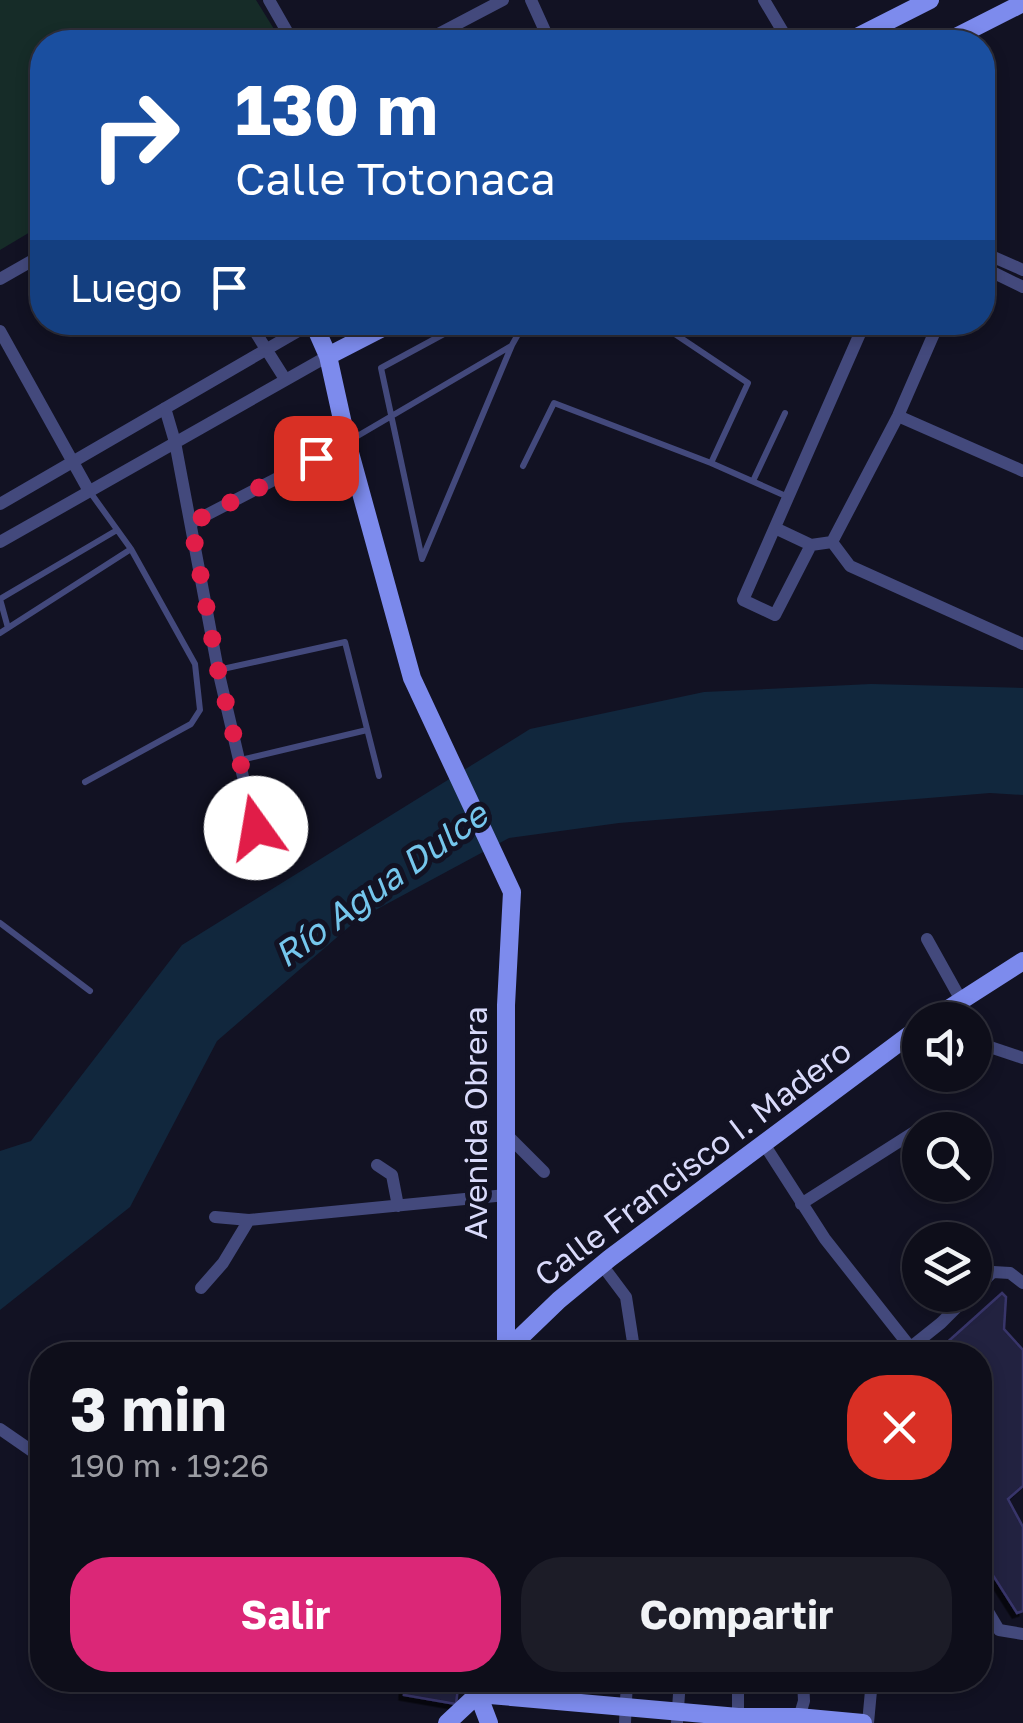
<!DOCTYPE html>
<html lang="es">
<head>
<meta charset="utf-8">
<style>
	:root { --surface:#0e0e1a; --page:#1c1c27; --text:#f1f3f6; --muted:#9b9ca2; --line:#2e2e39; --accent:#db2777 }
	body { margin:0; font-family:"Golos Text",sans-serif; background:var(--page); color:var(--text); height:100vh; display:flex; flex-direction:column; font-size:38px; white-space:nowrap }
	* { box-sizing:border-box; margin:0 }
	p { font-size:32px; color:var(--muted) }
	.icon { flex:none; width:55px; height:55px; fill:none; stroke:currentColor; stroke-width:2; stroke-linecap:round; stroke-linejoin:round }
	.map { position:relative; flex:1; overflow:hidden }
	.sheet { position:absolute; left:30px; top:1342px; width:962px; height:350px; display:flex; flex-direction:column; background:var(--surface); border-radius:40px; box-shadow:0 5px 15px #0003,0 0 0 2px var(--line) }
	.sheet>* { flex:none }
	.guide { position:absolute; left:30px; top:30px; width:965px; height:305px; border-radius:40px; box-shadow:0 5px 15px #0003,0 0 0 2px var(--line); background:#1a4fa0; color:#fff; overflow:hidden }
	.tools { position:absolute; left:902px; top:1002px; display:grid; gap:20px }
	.tools a { display:grid; place-items:center; width:90px; height:90px; border-radius:50%; background:var(--surface); box-shadow:0 5px 15px #0003,0 0 0 2px var(--line); font-size:50px }
	.pin { position:absolute; display:grid; place-items:center; width:85px; height:85px; color:#fff; margin:-42px; border-radius:20px; box-shadow:0 5px 15px #0006 }
	.me { position:absolute; width:110px; margin:-55px; rotate:347deg; stroke-linejoin:round; filter:drop-shadow(0 0 8px #0008) }
	.turn { display:flex; align-items:center; gap:35px; height:210px; padding:0 40px; font-size:45px }
	.turn .icon { width:130px; height:130px; stroke-width:2.5 }
	.turn b { display:block; font-size:70px; line-height:85px }
	.then { display:flex; align-items:center; height:95px; padding:0 40px; background:#0003; gap:20px; font-size:38px }
	.round { display:grid; place-items:center; flex:none; width:105px; height:105px; border-radius:40px; background:var(--page) }
	.head { display:flex; align-items:center; justify-content:space-between; height:170px; padding:0 40px }
	h1 { font-size:60px; font-weight:700; line-height:75px }
	.cta { display:flex; gap:20px; margin-top:auto; padding:20px 40px }
	.cta a { flex:1; height:115px; border-radius:40px; background:var(--accent); color:#fff; font-size:40px; font-weight:700; line-height:115px; text-align:center }
	.cta a+a { background:var(--page); color:var(--text) }
	.map>svg:first-child { display:block }
	.green { fill:#162c28 }
	.water { fill:#11273d }
	.building { fill:#222041; stroke:#38366a; stroke-width:2.5; filter:url(#shadow) }
	.lines { fill:none; stroke-linecap:round; stroke-linejoin:round }
	.lane { stroke:#43497c; stroke-width:6 }
	.street { stroke:#43497c; stroke-width:12 }
	.secondary { stroke:#7d8bed; stroke-width:18 }
	.route { stroke:#e11d48; stroke-width:18; stroke-dasharray:0 32.4 }
	.labels { text-anchor:middle; stroke-width:10; stroke-linejoin:round; paint-order:stroke }
	.street-label { font-size:32px; fill:#d9dafa; stroke:#121223 }
	.water-label { font-size:35px; font-style:italic; fill:#75c6ec; stroke:#121223 }
</style>
</head>
<body>
<div class="map">
<svg width="1023" height="1723" viewBox="0 0 1023 1723">
	<defs>
		<filter id="shadow"><feDropShadow dx="-4.5" dy="4.5" stdDeviation="0" flood-color="#0009"/></filter>
	</defs>
	<rect width="100%" height="100%" fill="#121223"/>
	<!-- green -->
	<path class="green" d="M0,0H256L282,42H42V225L0,250Z"/>
	<!-- water -->
	<path class="water" d="M871,684L1023,688V795L990,793L619,823L509,838L357,920L217,1041L130,1207L0,1310V1151L31,1141L182,945L530,729L704,692Z"/>
	<!-- building -->
	<path class="building" d="M1002,1293L1006,1297L1004,1329L1023,1350V1486L1008,1499L1023,1527V1611L1017,1613L980,1555V1355H933Z
		M405,1680H459L456,1704L404,1695Z"/>
	<g class="lines">
		<!-- lane -->
		<path class="lane" d="M466,322L381,368L422,559L512,345L525,322
			M657,322L748,383L711,463L788,497
			M349,441L511,346
			M523,466L554,403L711,463
			M753,481L785,413
			M8,628L0,599L117,530
			M0,633L131,549
			M218,670L345,642L379,776
			M241,760L367,730
			M85,782L191,724L200,710L195,664L131,549L90,492
			M0,923L90,991"/>
		<!-- street -->
		<path class="street" d="M269,0L293,42
			M531,0L550,42
			M764,0L789,42
			M423,42L503,0
			M982,252L1023,270
			M982,267L1023,287
			M0,279L42,255
			M249,322L285,379
			M865,322L743,600L775,615L811,545L832,542L898,416L939,322
			M0,331L89,491
			M165,408L175,442L218,670L263,862
			M898,416L1023,471
			M0,504L312,323
			M191,523L347,442
			M775,528L811,545
			M0,542L328,356
			M832,542L850,566L1023,644
			M927,939L961,1000
			M975,1042L1023,1058
			M505,1133L544,1172
			M764,1144L825,1239L911,1348
			M377,1165L392,1175L398,1206
			M801,1204L922,1127
			M215,1217L249,1220L506,1195
			M602,1265L626,1297L635,1355
			M201,1288L223,1263L249,1220
			M975,1289L993,1272L1010,1273L1023,1283
			M901,1355L941,1323L969,1295
			M0,1429L42,1458
			M980,1598L999,1630L1023,1634
			M569,1700V1680
			M738,1717V1680
			M798,1721L804,1701L803,1680
			M625,1723L627,1680
			M677,1723L680,1680
			M868,1723L872,1680"/>
		<!-- secondary -->
		<path class="secondary" d="M847,42L930,0
			M946,42L1023,3
			M313,322L328,356L347,442L412,678L512,892L506,1005V1355
			M328,356L394,322
			M931,1020L1023,961
			M506,1351L559,1300L610,1258L920,1027
			M479,1680L478,1694L489,1723
			M478,1694L738,1717H798L863,1723
			M447,1723L478,1694"/>
	</g>
	<g class="lines">
		<!-- route -->
		<path class="route" d="M256,828L218,670L191,523L316,458"/>
	</g>
	<g class="labels">
		<!-- street labels -->
		<g class="street-label">
			<text transform="translate(476 1123) rotate(-90)" y="11">Avenida Obrera</text>
			<text transform="translate(693 1163) rotate(-37)" y="11">Calle Francisco I. Madero</text>
		</g>
		<!-- water labels -->
		<g class="water-label">
			<text transform="translate(381 885) rotate(-36)" y="12">Río Agua Dulce</text>
		</g>
	</g>
</svg>
<div class="tools">
<a><svg class="icon" aria-label="sound" viewBox="0 0 24 24"><path d="M4 9h4l5-4v14l-5-4H4zM17 9q2 3 0 6"/></svg></a>
<a><svg class="icon" aria-label="search" viewBox="0 0 24 24"><circle cx="10" cy="10" r="6"/><path d="M15 15l6 6"/></svg></a>
<a><svg class="icon" aria-label="layers" viewBox="0 0 24 24"><path d="M12 4l9 5-9 5-9-5zM3 14l9 5 9-5"/></svg></a>
</div>
<div class="pin" style="left:316px;top:458px;background:#d93025"><svg class="icon" aria-label="arrive" viewBox="0 0 24 24"><path d="M6 21V4h12l-3 4 3 4H6"/></svg></div>
<svg class="me" style="left:256px;top:828px" viewBox="-20 -20 40 40"><circle r="19" fill="#fff"/><path d="M0-13L10 11 0 6-10 11z" fill="#e11d48"/></svg>
<div class="guide">
<div class="turn"><svg class="icon" aria-label="right" viewBox="0 0 24 24"><path d="M7 20v-9h11M14 6l5 5-5 5"/></svg><div><b>130 m</b>Calle Totonaca</div></div>
<div class="then">Luego<svg class="icon" aria-label="arrive" viewBox="0 0 24 24"><path d="M6 21V4h12l-3 4 3 4H6"/></svg></div>
</div>
<section class="sheet">
<div class="head"><div><h1>3 min</h1><p>190 m · 19:26</p></div><a class="round" style="background:#d93025;color:#fff"><svg class="icon" aria-label="close" viewBox="0 0 24 24"><path d="M6 6l12 12M18 6L6 18"/></svg></a></div>
<div class="cta"><a>Salir</a><a>Compartir</a></div>
</section>
</div>
</body>
</html>
